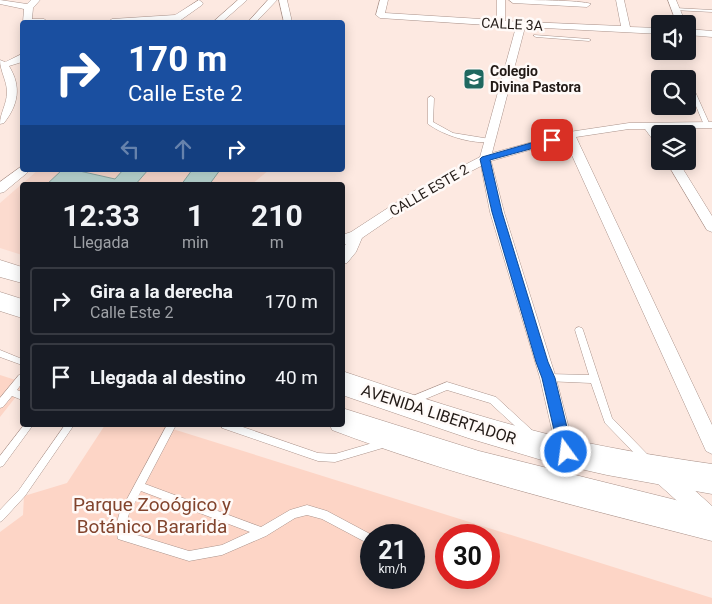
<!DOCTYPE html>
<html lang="es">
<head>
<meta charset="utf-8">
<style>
	:root { --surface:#171b24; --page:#242831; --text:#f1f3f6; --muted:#9ea1a6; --line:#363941 }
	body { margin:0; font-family:Roboto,sans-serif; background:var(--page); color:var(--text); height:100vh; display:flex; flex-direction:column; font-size:19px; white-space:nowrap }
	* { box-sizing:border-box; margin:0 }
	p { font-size:16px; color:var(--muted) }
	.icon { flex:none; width:28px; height:28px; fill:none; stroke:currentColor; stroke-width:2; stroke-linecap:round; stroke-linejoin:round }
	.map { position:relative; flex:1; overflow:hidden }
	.panel { position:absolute; left:20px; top:182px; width:325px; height:245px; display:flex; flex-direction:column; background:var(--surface); border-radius:5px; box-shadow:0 2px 12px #0003 }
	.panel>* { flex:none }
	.guide { position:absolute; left:20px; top:20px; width:325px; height:152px; border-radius:5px; box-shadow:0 2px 12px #0003; background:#1a4fa0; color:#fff; overflow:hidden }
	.controls { position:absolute; left:651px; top:15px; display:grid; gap:10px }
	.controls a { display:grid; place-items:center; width:45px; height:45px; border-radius:5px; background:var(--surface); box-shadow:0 2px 12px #0003; font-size:25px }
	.speed { position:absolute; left:360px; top:524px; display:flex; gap:10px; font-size:25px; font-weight:700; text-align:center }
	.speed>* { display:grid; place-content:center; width:65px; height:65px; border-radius:50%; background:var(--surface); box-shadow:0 2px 12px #0003; line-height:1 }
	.speed small { font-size:12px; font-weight:400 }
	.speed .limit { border:8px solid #d22; background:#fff; color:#111 }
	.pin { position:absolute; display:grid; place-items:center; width:42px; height:42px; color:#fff; margin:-21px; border-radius:10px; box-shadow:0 2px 8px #0006 }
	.me { position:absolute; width:55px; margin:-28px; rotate:346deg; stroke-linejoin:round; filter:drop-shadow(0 0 4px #0008) }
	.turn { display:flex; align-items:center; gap:18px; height:105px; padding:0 25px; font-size:22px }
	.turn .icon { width:65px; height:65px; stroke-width:2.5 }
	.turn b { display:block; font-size:35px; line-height:42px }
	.lanes { display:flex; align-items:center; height:48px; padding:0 25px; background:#0003; justify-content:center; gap:25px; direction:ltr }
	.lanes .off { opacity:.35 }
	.eta { display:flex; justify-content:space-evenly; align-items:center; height:85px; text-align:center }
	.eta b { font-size:30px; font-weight:700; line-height:35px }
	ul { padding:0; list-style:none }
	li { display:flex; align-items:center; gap:15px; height:68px; margin:0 10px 8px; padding:0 15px; border:2px solid var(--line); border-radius:5px }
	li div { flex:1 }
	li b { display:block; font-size:19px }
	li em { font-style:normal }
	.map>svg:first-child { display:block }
	.built { fill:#fcdbcf }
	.green { fill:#fdd5c6; fill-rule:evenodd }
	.building { fill:#bcd9d4; stroke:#8ea9a5 }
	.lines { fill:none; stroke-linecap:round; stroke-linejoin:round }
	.service-casing { stroke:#ab938b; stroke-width:1 }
	.minor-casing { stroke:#ab938b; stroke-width:1 }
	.primary-casing { stroke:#ab938b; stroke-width:1 }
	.service { fill:#fff; fill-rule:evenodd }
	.minor { fill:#fff; fill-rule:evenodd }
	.primary { fill:#fff; fill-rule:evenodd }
	.route { fill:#1a73e8; stroke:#114b97 }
	.labels { text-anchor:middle; stroke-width:5; stroke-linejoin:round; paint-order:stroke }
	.far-street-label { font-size:14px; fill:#221a16; stroke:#fffaf8 }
	.far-poi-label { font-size:14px; font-weight:bold; fill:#221a16; stroke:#fffaf8; text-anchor:start }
	.street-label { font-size:16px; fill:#221a16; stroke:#fffaf8 }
	.near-park-label { font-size:19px; fill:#82442d; stroke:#fffaf8 }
</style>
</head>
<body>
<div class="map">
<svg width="712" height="604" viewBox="0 0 712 604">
	<rect width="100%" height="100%" fill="#fde9e1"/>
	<!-- built -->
	<path class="built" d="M38,170H269L251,185H22V255L0,248V203Z"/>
	<!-- green -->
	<path class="green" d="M0,375L22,382V389L0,417Z
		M105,425H160L712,598V604H0V532L23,515L24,496L67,483ZM371,535H414V578H371ZM446,535H489V578H446Z"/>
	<!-- building -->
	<path class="building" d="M62,170H75L115,179L123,170H148L135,185H46Z
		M192,170H220L209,185H181Z"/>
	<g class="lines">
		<!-- service casing -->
		<g class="service-casing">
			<path id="service" d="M675,8L712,10V12L673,10V9Z
				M534,35L589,39L591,40L589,41L536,37L534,36Z
				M690,85L693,87L710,125L709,126L707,127L704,125L688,87Z
				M431,96L434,98L433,122L453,133L490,139L493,141L492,142C471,144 445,136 428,124V98Z
				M579,327L582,328L583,330L612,418L649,456L651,459L649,462L646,463L643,462L605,423L591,383L545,381L544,378L545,375L548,374L589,375L575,330L576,328Z
				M0,350L22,359V365L0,357Z
				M19,375H22V383L17,390L22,392V400L12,396L3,407L0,408V398Z
				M447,382L496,397L534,432L535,435L534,438L531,439L528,438L490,403L447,390L411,405L408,404L407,401L408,398Z
				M24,425H33L3,466L0,467V456Z
				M65,425H74L25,496L3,520L0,522V510L19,490Z
				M167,425H176L145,484L261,527L290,510L307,505L327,511L372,535L371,545L322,519L307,515L295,518L266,536L222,555L189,561L118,539C116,531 117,519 120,512ZM141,491L250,532L222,545L189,551L127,532L128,516Z
				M221,425H237L318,453L335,454L386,439L389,440L391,443L389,446L386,447L335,462L318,461L225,429L222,428Z"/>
		</g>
		<!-- minor casing -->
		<g class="minor-casing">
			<path id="minor" d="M0,0L27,4L31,0H40L33,8L32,19H44L48,22H23L24,9L0,4Z
				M199,0L203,3L202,5L178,22H108L112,19L175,15Z
				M238,0H247L222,22H213Z
				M268,0H277L256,22H248Z
				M279,0H287L292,22H284Z
				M380,0H388L385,13L497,20V0H505V21L621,26L616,0H624L630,27L660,28V34L525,27L492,153L569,132L629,123L712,122V128L657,129L660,134V145L656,144L645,129H629L576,137L712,425V454L706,451L565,140L491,161L504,212L556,378L575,452L572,458L566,461L560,458L557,452L540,378L490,212L481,166L422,197L362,238L356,252L347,263L342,264V249L346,244L342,245V235L351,232L414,191L480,157L516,27L380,18L376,15Z
				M509,0C524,0 582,0 591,4L587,7L513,3Z
				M668,0H676L686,24H677Z
				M688,29L712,31V37L688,35Z
				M22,54V62L9,66C22,87 18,105 4,123L0,124C0,113 7,104 7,92C7,81 0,71 0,60L5,62Z
				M666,161H678L712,216V232L707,230Z
				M22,166V170H29L27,173L4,192L0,193V182Z
				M663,466L670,468L712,506V529L705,526L656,482L654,475L656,468Z"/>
		</g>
		<!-- primary casing -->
		<g class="primary-casing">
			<path id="primary" d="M0,260L22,267V283L0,277Z
				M0,292L22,299V318L0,311Z
				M342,371C410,394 478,417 547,434C601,447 657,456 712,464V494L607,475L545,461L468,438L342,395Z
				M342,408L479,451L712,509V541C584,508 456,477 332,430L330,425H342Z"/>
		</g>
		<!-- service -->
		<use href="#service" class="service"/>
		<!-- minor -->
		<use href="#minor" class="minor"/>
		<!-- primary -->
		<use href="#primary" class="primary"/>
	</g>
	<!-- route -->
	<path class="route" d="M552,137L556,138V142L490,160L502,212L548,362L555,378L573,452L571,457L566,459L561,457L559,452L542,378L536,362L492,212L480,159L482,157Z"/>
	<!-- icons -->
	<defs>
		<g id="school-square" transform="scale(1.125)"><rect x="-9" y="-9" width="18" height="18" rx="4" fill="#1f6860" stroke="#fffaf8"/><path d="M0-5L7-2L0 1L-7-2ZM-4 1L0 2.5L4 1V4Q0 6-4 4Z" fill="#fff"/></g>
	</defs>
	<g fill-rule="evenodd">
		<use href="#school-square" x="474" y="79"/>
	</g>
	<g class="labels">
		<!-- far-street labels -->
		<g class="far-street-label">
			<text transform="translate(512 24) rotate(3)" y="5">CALLE 3A</text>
			<text transform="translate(429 190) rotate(-30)" y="5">CALLE ESTE 2</text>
		</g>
		<!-- far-poi labels -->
		<g class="far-poi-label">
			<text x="490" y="76">Colegio<tspan x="490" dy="16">Divina Pastora</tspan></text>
		</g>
		<!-- street labels -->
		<g class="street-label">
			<text transform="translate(439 414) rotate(18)" y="6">AVENIDA LIBERTADOR</text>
		</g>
		<!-- near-park labels -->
		<g class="near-park-label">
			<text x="152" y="511">Parque Zooógico y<tspan x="152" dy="22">Botánico Bararida</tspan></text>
		</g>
	</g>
</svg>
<div class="controls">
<a><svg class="icon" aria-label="sound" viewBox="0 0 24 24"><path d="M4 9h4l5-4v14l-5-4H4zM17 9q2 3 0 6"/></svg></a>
<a><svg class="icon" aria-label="search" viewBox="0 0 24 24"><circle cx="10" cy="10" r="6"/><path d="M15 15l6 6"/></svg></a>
<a><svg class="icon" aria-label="layers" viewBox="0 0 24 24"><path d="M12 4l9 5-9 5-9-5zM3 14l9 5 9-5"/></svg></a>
</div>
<div class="speed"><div>21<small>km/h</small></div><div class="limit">30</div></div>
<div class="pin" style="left:552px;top:140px;background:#d93025"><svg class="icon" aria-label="arrive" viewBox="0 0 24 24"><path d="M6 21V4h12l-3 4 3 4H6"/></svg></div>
<svg class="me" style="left:566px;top:452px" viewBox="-20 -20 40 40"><circle r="17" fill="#1a73e8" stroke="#fff" stroke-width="3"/><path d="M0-11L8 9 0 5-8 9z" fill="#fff"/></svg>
<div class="guide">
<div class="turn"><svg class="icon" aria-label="right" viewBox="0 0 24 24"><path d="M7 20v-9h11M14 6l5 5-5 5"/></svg><div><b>170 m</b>Calle Este 2</div></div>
<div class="lanes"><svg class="icon off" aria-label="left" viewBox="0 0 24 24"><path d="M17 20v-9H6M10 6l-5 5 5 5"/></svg><svg class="icon off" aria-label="ahead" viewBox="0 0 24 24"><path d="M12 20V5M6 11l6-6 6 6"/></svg><svg class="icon" aria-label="right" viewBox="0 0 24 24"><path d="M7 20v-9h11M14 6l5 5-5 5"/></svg></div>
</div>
<section class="panel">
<div class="eta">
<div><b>12:33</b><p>Llegada</p></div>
<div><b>1</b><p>min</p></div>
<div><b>210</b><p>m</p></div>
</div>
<ul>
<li><svg class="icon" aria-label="right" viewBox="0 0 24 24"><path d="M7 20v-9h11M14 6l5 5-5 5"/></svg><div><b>Gira a la derecha</b><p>Calle Este 2</p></div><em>170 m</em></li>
<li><svg class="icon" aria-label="arrive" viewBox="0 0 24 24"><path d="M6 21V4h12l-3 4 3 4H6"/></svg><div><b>Llegada al destino</b></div><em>40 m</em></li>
</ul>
</section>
</div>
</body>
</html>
